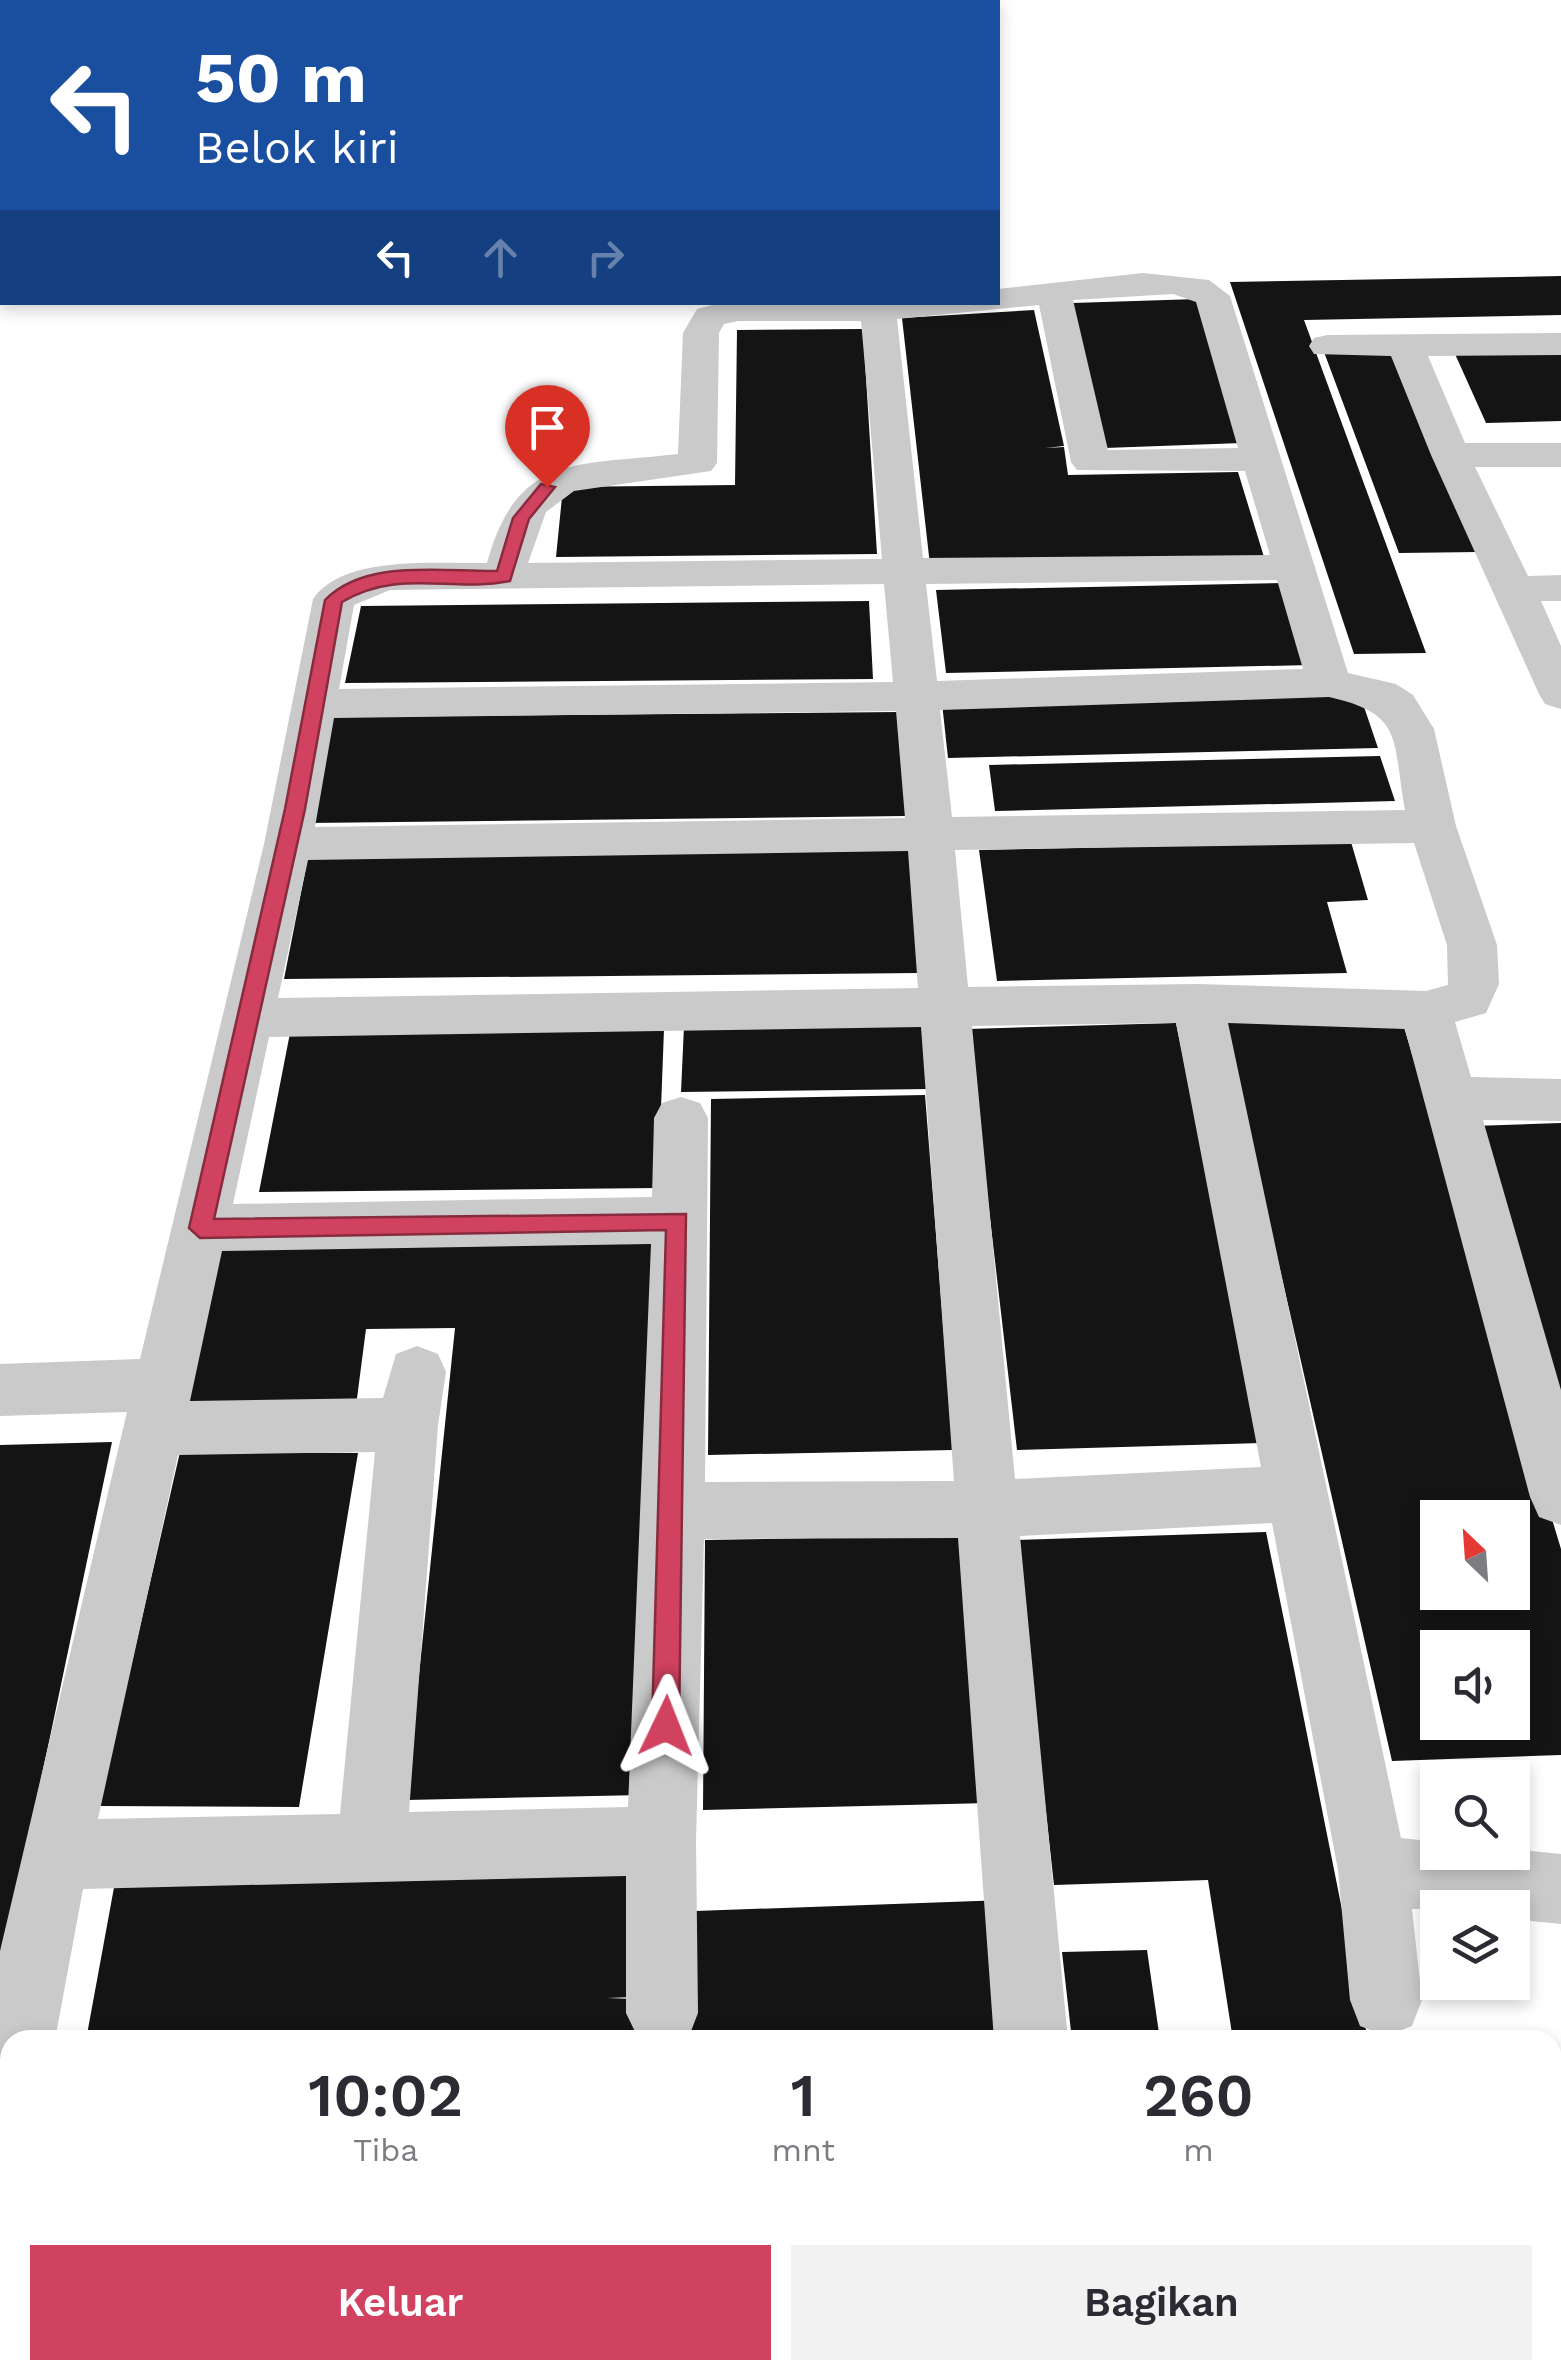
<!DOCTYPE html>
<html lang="id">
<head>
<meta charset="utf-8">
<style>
	:root { --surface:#fff; --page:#f2f2f3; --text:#2b2b33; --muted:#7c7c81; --accent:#d14260 }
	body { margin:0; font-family:"Work Sans",sans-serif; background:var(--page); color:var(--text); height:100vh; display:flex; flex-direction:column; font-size:38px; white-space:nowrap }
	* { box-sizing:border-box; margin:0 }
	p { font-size:32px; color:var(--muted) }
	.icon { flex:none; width:55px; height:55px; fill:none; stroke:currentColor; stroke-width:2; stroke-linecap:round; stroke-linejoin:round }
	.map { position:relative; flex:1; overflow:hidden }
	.panel { position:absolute; left:0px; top:2030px; width:1562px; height:350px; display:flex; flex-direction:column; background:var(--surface); border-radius:30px 30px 0 0; box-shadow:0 5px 15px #0003 }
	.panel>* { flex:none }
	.guide { position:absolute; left:0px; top:0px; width:1000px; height:305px; box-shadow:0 5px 15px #0003; background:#1a4fa0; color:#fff; overflow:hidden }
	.needle { width:65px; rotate:335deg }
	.fabs { position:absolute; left:1420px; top:1500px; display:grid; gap:20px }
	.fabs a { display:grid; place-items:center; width:110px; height:110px; border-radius:0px; background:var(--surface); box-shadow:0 5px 15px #0003; font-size:50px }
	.pin { position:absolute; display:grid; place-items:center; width:85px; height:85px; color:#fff; margin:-102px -42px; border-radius:50% 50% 50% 0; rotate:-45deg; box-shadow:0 0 10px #0007 }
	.pin .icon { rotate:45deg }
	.me { position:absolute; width:110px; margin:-55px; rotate:2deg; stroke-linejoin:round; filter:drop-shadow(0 0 8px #0008) }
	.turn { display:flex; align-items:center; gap:35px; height:210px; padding:0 30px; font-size:45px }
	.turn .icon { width:130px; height:130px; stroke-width:2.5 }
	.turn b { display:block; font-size:70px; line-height:85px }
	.lanes { display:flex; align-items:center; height:95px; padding:0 30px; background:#0003; justify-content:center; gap:50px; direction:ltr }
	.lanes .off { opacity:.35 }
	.eta { display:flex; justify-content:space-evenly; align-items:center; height:170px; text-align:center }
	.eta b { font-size:60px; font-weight:600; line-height:70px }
	.cta { display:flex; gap:20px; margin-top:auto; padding:20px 30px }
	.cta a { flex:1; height:115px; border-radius:0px; background:var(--accent); color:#fff; font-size:40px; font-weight:600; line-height:115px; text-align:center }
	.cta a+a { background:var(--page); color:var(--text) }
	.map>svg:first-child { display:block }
	.building { fill:#141414; fill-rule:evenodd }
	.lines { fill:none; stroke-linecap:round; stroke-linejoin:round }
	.service { fill:#cacaca; fill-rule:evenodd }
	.minor { fill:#cacaca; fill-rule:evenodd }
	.route { fill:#d14260; stroke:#882b3e; stroke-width:2.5 }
</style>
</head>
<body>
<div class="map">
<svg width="1561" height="2380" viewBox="0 0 1561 2380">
	<rect width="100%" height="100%" fill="#fff"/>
	<!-- building -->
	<path class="building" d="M1561,276V315L1304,320L1426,653L1354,654L1230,282Z
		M1198,299L1242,443L1105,448L1072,303Z
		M1034,310L1064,446L1045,448L1064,447L1068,475L1238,472L1264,557L930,565L902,318Z
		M863,329L877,554L556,557L563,487L735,485L737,330Z
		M1395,351L1479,552L1399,553L1324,352Z
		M1561,352V421L1486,423L1455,354Z
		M1285,583L1310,665L946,673L936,590Z
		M869,601L873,679L345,683L361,606Z
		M1360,695L1378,748L948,758L942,703Z
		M899,712L906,816L309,823L330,717Z
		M1380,756L1395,801L995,811L989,765Z
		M1351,842L1368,900L1327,902L1347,973L997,981L979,850Z
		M911,846L920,973L284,979L309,852Z
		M1400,1014L1561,1549V1755L1392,1761L1223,1019ZM1438,1518H1512V1592H1438ZM1438,1648H1512V1722H1438Z
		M927,1023L932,1089L681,1092L684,1026Z
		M1176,1023L1262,1443L1017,1450L968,1029Z
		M664,1029L658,1188L259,1192L290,1033Z
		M925,1095L953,1450L708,1455L711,1099Z
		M1561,1123V1400L1473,1126Z
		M658,1242L643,1795L406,1800L455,1328L366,1329L356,1406L187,1408L218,1250Z
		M112,1442L50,1737L0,1966V1445Z
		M180,1452L358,1453L299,1807L99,1806Z
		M1266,1532L1294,1669L1368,2040H1233L1208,1880L1054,1885L1016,1540Z
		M968,1535L989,1803L703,1810L705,1540Z
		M638,1864L636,1997L607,1998L635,1999V2040H86L115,1882Z
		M1005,1900L1019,2040H667L668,1912Z
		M1147,1950L1160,2040H1072L1062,1952Z"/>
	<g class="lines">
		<!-- service -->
		<path class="service" d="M21,0H45L46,2H22Z"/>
		<!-- minor -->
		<path class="minor" d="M1143,273L1209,280L1230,296L1348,673L1396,684L1413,695L1434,729L1456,826L1497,945L1499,984L1486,1013L1455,1022L1471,1077L1561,1079V1121L1483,1120L1561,1390V1525L1539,1517L1530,1497L1405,1029L1228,1023L1401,1838L1438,1842V1852L1512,1849L1561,1854V1924L1512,1919V1908L1412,1909L1422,2000L1412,2026L1386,2036L1360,2026L1350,2000L1338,1870L1272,1523L1020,1536L1068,2040H994L958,1538L704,1539L696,1841L698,2013L688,2039L639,2040L626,2013V1876L83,1889L55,2040H10V2162L0,2166V1951L127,1412L0,1416V1364L140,1359L264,844L313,599C343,554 439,564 487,563C517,451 581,466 678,454L683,333L697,309L724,302H998V289ZM1173,294L1196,302L1238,448L1108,450L1073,300ZM1039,305L1071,462L1077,470L1245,471L1270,555L923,558L897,319ZM738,321H861L882,559L528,563L546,512L574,491L711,471L717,463L719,333L724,324ZM1277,580L1303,669L937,681L926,584ZM884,584L893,682L339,689L354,605L390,590ZM1329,697C1406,714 1392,741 1405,810L952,817L940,710ZM896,711L905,818L315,827L334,718ZM1414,843L1447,945L1448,985L1426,991L1198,984L968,987L955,850ZM908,851L918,988L278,998L308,860ZM1176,1023L1261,1467L1015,1479L972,1026ZM921,1027L954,1481L705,1482L708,1118L700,1103L681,1097L662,1103L654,1118L652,1197L233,1204L269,1037ZM651,1244L628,1807L409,1812L438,1425L446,1372L438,1354L417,1346L396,1354L383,1398L190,1401L222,1251ZM375,1452L340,1814L98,1819L178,1455Z
			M1561,333V355L1428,356L1465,443H1561V467H1475L1528,576L1561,575V601H1541L1561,646V709L1545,704L1539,694L1431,455L1391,356L1314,354L1309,346L1314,338L1327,335Z
			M0,2246H10V2324H0Z
			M1552,2251H1561V2329H1552Z
			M1260,2370H1340L1339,2380H1259Z"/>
	</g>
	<!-- route -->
	<path class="route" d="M541,484L555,487L529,519L510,581C450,593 400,568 342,602L305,809L214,1219L686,1214L679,1726L675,1736L666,1740L656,1736L652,1726L666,1230L200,1238L189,1228L285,809L325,600C366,558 443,572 497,571L513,518Z"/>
</svg>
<div class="fabs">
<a><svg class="needle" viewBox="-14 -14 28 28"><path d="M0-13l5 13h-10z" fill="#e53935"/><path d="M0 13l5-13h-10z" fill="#7c7c81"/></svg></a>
<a><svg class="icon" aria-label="sound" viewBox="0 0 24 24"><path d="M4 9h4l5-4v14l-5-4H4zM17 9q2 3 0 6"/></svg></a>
<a><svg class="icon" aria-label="search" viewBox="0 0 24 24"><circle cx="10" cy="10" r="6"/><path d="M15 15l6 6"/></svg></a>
<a><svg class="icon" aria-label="layers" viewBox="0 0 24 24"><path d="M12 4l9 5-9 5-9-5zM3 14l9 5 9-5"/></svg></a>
</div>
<div class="pin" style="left:547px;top:487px;background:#d93025"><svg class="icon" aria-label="arrive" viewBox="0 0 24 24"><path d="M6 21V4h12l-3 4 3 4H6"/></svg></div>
<svg class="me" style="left:666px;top:1726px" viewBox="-20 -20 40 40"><path d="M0-17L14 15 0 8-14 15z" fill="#d14260" stroke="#fff" stroke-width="4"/></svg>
<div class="guide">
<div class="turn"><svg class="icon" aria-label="left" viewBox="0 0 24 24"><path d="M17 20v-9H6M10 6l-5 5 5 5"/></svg><div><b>50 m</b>Belok kiri</div></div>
<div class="lanes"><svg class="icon" aria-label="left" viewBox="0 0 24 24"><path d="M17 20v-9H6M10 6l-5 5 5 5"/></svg><svg class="icon off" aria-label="ahead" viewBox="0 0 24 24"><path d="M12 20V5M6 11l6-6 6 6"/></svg><svg class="icon off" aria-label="right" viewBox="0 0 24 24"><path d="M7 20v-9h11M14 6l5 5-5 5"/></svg></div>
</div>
<section class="panel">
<div class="eta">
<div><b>10:02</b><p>Tiba</p></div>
<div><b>1</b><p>mnt</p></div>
<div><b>260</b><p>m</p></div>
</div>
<div class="cta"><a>Keluar</a><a>Bagikan</a></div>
</section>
</div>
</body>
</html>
